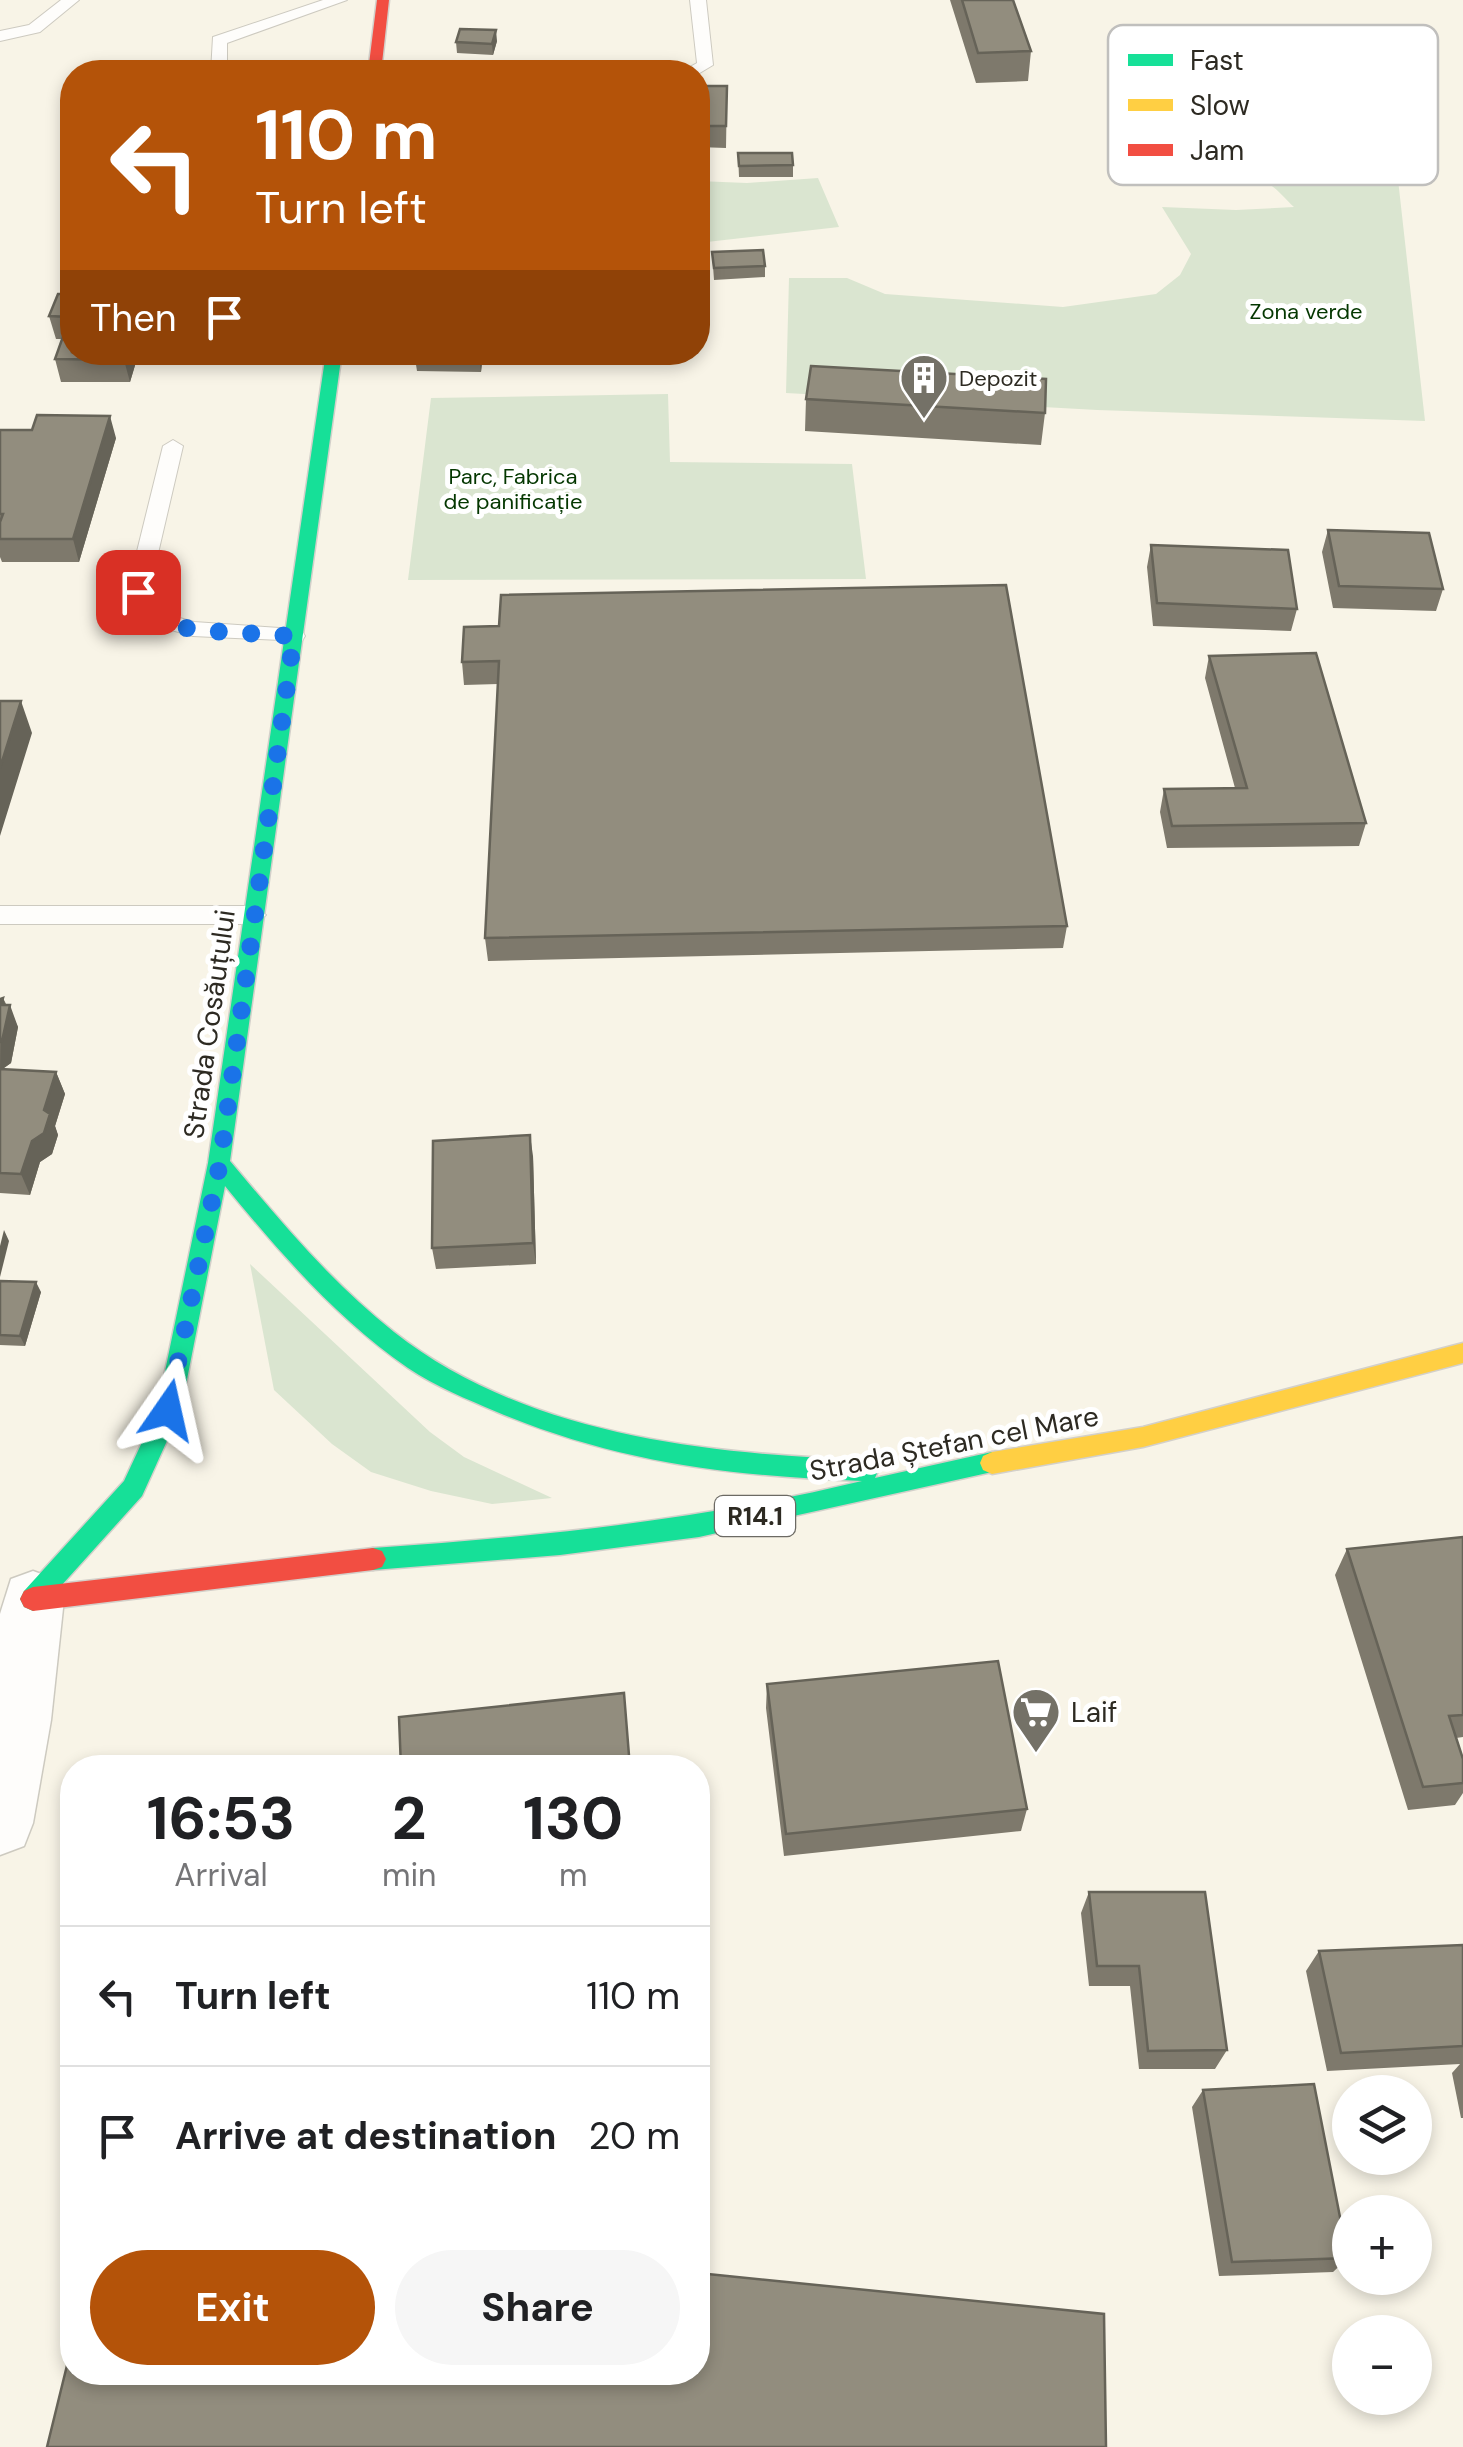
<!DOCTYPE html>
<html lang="en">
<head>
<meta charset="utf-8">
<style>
	:root { --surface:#fff; --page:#f6f6f6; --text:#202124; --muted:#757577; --line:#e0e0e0; --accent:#b45309 }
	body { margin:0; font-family:"DM Sans",sans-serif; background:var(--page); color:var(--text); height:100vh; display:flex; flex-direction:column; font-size:38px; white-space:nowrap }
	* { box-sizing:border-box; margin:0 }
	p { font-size:32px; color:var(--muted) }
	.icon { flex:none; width:55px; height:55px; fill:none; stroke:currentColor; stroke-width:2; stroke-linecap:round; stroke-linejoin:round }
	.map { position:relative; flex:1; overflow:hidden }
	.details { position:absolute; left:60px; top:1755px; width:650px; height:630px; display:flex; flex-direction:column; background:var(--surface); border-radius:40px; box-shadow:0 5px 15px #0003 }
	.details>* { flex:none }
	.banner { position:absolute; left:60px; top:60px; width:650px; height:305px; border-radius:40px; box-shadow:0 5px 15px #0003; background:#b45309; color:#fff; overflow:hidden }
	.controls { position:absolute; left:1332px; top:2075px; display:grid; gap:20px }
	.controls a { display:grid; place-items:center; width:100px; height:100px; border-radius:50%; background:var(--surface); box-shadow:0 5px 15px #0003; font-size:50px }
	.pin { position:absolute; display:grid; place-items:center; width:85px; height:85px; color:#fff; margin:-42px; border-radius:20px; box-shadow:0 5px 15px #0006 }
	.me { position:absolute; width:110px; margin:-55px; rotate:11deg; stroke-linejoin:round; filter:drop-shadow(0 0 8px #0008) }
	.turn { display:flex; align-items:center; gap:35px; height:210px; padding:0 30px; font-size:45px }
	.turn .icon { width:130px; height:130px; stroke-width:2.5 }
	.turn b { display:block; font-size:70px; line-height:85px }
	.then { display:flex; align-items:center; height:95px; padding:0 30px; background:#0003; gap:20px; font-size:38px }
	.eta { display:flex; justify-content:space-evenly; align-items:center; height:170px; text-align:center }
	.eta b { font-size:60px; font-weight:700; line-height:70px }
	.cta { display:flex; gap:20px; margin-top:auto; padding:20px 30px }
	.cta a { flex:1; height:115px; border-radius:60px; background:var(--accent); color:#fff; font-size:40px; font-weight:700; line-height:115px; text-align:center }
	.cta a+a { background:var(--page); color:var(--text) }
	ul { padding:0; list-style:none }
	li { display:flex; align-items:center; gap:30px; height:140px; padding:0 30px; border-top:2px solid var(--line) }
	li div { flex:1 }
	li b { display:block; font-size:38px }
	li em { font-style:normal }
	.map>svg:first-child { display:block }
	.green { fill:#dae5d0 }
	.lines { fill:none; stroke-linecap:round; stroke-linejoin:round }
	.lane-casing { stroke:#cdcac0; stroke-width:2 }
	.street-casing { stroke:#cdcac0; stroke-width:3 }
	.fast-casing { stroke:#d3d0ca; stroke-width:3 }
	.slow-casing { stroke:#d3d0ca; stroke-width:3 }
	.jam-casing { stroke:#d3d0ca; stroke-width:3 }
	.lane { fill:#fefdfb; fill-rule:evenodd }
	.street { fill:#fefdfb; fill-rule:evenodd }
	.fast { fill:#16e098; fill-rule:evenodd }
	.slow { fill:#ffcf43; fill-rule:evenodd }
	.jam { fill:#f24e42; fill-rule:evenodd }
	.wall { fill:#7e796c }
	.shaded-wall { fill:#666358 }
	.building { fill:#928d7e; stroke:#666358; stroke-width:2.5 }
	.route { stroke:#1a73e8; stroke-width:18; stroke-dasharray:0 32.4 }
	.labels { text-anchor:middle; stroke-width:10; stroke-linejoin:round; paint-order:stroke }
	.far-park-label { font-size:22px; fill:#043700; stroke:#fff }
	.far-poi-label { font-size:22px; fill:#2d2a22; stroke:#fff; text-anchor:start }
	.shield { fill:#fff; stroke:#6c6a64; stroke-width:2.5 }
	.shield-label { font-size:25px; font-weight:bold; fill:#2d2a22 }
	.street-label { font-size:28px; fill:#2d2a22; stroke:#fff }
	.poi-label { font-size:28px; fill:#2d2a22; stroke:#fff; text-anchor:start }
	.key { fill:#fff; stroke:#c0bfbd; stroke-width:2.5 }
	.key-label { font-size:28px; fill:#2d2a22 }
</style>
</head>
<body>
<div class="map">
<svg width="1463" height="2447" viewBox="0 0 1463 2447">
	<rect width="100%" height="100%" fill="#f8f4e7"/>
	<!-- green -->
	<path class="green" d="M1388,90L1425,421L1097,410L786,393L789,278H847L885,294L1063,307L1156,294L1180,275L1191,254L1162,207L1236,210L1294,207C1285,199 1275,185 1264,182C1231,174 1120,175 1134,116Z
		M818,178L839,227L698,243V181L747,183Z
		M668,394L670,462L852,464L866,579L408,580L431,398Z
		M250,1264L430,1432L464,1457L552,1498L492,1504L431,1491L371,1472L332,1444L274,1390Z"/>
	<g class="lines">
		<!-- lane casing -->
		<g class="lane-casing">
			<path id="lane" d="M61,0H79L40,32L0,41V31L29,25Z
				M323,0H347L227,43V72H211L213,37Z
				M690,0H706L713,65L698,74L681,72L697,63Z
				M375,61L523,67L531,72L369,69L367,66Z
				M173,440L183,446L149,592L162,613L194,622L294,629L302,631L305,636L302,641L193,636L146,623L127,592L163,446Z
				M0,906H254L266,915L254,924H0Z"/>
		</g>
		<!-- street casing -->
		<g class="street-casing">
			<path id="street" d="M33,1571L55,1579L64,1599L51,1720L33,1823L24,1846L0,1855V1614L11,1579Z"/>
		</g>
		<!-- fast casing -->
		<g class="fast-casing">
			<path id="fast" d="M326,352H342L230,1161C281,1222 332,1283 394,1332C525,1435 705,1454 866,1460L875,1463L878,1471L875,1478L992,1452L1001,1456L1004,1463L1001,1470L699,1537L560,1555L373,1570L364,1567L360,1559L364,1551L373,1548C538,1537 701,1520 862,1481C731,1476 619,1463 497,1412C467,1399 436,1387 408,1368C337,1319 280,1253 225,1186L181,1410L142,1496L42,1607L33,1611L24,1607L20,1599L24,1591L124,1481L157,1410L208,1163Z"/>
		</g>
		<!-- slow casing -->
		<g class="slow-casing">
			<path id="slow" d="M1463,1343V1363L1143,1447L992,1474L983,1470L980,1463L983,1456L992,1452L1143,1427Z"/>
		</g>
		<!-- jam casing -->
		<g class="jam-casing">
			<path id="jam" d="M377,0H389L381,72H368Z
				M373,1548L382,1551L386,1559L382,1567L373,1570L33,1611L24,1607L20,1599L24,1591L33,1587Z"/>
		</g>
		<!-- lane -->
		<use href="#lane" class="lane"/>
		<!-- street -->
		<use href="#street" class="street"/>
		<!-- fast -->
		<use href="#fast" class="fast"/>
		<!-- slow -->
		<use href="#slow" class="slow"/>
		<!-- jam -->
		<use href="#jam" class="jam"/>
	</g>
	<!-- wall -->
	<path class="wall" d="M950,0H1013L1031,51L1028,81L976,83Z
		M497,41L493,55L457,53L456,42Z
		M698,86H727L726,148L698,147Z
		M738,153L793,165V177H739Z
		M712,252L765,266V277L714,280Z
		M72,294V352H139L130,382H61L55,359L62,339H56L49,316Z
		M414,352H540L539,362H482L481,372L417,371Z
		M806,399L1045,413L1041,445L805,431Z
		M0,430L116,438L79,562H2L0,557Z
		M1328,530L1443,589L1436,611L1333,608L1322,552Z
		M1151,545L1297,609L1291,631L1153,626L1147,567Z
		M464,627L1067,926L1063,948L488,961L485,938L498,684L464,685L462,662Z
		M1209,656L1366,823L1359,846L1167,848L1160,812L1164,789L1235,788L1205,678Z
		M3,998L18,1027L11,1063L2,1069L56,1072L65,1094L55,1126L58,1135L52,1154L40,1162L30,1195L0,1193V999Z
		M533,1156L536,1264L436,1269L432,1248Z
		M0,1281L41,1292L25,1346L0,1345Z
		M1463,1537V1737L1456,1738L1463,1759V1793L1455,1805L1408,1810L1335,1575L1347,1549Z
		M767,1684L1027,1809L1021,1831L784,1856L766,1708Z
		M1089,1892L1227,2050L1215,2069H1139L1130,1986H1089L1081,1913Z
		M1463,1945V2118H1461L1452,2073L1460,2064L1327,2071L1306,1971L1319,1951Z
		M1203,2090L1348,2258L1333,2272L1219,2276L1192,2107Z"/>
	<!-- shaded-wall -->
	<path class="shaded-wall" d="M496,30L497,41L493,55L492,44Z
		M127,352H139L130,382L124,360Z
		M479,352H481L482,362L481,372Z
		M110,416L116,438L79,562L73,539Z
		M21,701L32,733L0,836V768Z
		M3,998L8,1012L10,1005L18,1027L11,1063L0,1071L1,1005Z
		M56,1072L65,1094L55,1126L58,1135L52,1154L40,1162L30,1195L21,1174L32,1141L44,1110Z
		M530,1135L533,1156L536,1264L533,1243Z
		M4,1230L9,1241L0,1277V1246Z
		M36,1282L41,1292L25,1346L20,1336Z"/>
	<!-- building -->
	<path class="building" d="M962,0H1013L1031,51L978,53Z
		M460,29L496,30L492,44L456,42Z
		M698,86H727L726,126H698Z
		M738,153H792L793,165L739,166Z
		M763,250L765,266L714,268L712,252Z
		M58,294H72V352H127L124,360L55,359L70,317L49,316Z
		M811,366L1046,379L1045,413L806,399Z
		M37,415L110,416L73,539H0V522L3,514H0V430H32Z
		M1328,530L1429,533L1443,589L1339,586Z
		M1151,545L1288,550L1297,609L1157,603Z
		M1006,585L1067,926L485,938L499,661L462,662L464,627L499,626L501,595Z
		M1316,653L1366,823L1172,826L1164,789L1247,788L1209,656Z
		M0,701H21L0,768Z
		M3,998L1,1005H10L2,1041L0,1042V999Z
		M0,1069L56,1072L44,1110L50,1114L44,1133L32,1141L21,1174L0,1173Z
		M530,1135L533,1243L432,1248L433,1141Z
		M0,1281L36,1282L20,1336L0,1335Z
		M1463,1537V1715L1449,1716L1463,1759V1783L1423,1787L1347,1549Z
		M998,1661L1027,1809L786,1834L767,1684Z
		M624,1693L630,1768H401L399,1717Z
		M1089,1892H1205L1227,2050L1148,2051L1139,1966H1097Z
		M1463,1945V2046L1341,2053L1319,1951Z
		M1314,2084L1348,2258L1232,2262L1203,2090Z
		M698,2273L1104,2314L1106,2447H47L72,2345V2372H698Z"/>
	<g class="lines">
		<!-- route -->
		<path class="route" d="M138,592L154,618L193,630L294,636L220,1163L168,1410"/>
	</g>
	<!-- icons -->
	<defs>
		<g id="building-pin" transform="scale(2.5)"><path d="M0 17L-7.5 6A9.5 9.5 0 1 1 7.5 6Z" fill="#747167" stroke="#fff"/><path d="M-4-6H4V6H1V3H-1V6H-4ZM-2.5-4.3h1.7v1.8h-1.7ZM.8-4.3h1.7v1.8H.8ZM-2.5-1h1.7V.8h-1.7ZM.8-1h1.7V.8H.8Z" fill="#fff"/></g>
		<g id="supermarket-pin" transform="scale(2.5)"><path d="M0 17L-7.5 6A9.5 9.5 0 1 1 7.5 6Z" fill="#747167" stroke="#fff"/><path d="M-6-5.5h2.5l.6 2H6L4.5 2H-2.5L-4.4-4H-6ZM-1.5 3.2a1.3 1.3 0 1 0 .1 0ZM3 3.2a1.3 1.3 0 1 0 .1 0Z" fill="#fff"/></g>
	</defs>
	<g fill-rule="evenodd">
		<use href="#building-pin" x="924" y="378"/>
		<use href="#supermarket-pin" x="1036" y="1712"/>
	</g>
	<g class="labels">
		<!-- far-park labels -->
		<g class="far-park-label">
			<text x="1306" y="319">Zona verde</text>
			<text x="513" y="484">Parc, Fabrica<tspan x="513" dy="25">de panificație</tspan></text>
		</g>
		<!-- far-poi labels -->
		<g class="far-poi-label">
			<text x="959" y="386">Depozit</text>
		</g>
		<!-- shield labels -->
		<rect class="shield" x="715" y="1496" width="80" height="40" rx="8"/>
		<g class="shield-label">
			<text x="755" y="1525">R14.1</text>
		</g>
		<!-- street labels -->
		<g class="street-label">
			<text transform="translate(209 1024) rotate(-82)" y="10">Strada Cosăuțului</text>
			<text transform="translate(954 1443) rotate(-11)" y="10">Strada Ștefan cel Mare</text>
		</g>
		<!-- poi labels -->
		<g class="poi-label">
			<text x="1071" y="1722">Laif</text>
		</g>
	</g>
	<!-- legend -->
	<rect x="1108" y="25" width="330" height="160" rx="15" class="key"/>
	<rect x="1128" y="54" width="45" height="12" fill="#16e098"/>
	<rect x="1128" y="99" width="45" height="12" fill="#ffcf43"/>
	<rect x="1128" y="144" width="45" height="12" fill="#f24e42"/>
	<g class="key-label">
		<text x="1190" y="70">Fast</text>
		<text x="1190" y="115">Slow</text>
		<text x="1190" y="160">Jam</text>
	</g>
</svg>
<div class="controls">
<a><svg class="icon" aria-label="layers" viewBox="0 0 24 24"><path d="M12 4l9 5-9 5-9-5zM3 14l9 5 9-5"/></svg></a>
<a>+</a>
<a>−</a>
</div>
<div class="pin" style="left:138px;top:592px;background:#d93025"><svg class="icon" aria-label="arrive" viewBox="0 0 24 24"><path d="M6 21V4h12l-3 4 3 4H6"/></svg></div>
<svg class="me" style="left:168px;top:1410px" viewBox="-20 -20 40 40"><path d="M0-17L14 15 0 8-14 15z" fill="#1a73e8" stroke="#fff" stroke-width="4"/></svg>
<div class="banner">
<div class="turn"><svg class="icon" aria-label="left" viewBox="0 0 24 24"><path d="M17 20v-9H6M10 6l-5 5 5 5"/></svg><div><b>110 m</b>Turn left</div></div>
<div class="then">Then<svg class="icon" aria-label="arrive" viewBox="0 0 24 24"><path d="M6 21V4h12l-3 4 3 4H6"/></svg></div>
</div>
<section class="details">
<div class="eta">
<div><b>16:53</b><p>Arrival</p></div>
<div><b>2</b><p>min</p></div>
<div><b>130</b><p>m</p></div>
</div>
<ul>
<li><svg class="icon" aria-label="left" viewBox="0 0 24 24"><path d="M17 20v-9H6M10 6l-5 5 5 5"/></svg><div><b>Turn left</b></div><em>110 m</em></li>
<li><svg class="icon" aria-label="arrive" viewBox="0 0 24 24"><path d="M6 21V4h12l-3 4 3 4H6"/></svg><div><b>Arrive at destination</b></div><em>20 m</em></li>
</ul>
<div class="cta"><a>Exit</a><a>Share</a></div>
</section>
</div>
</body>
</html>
